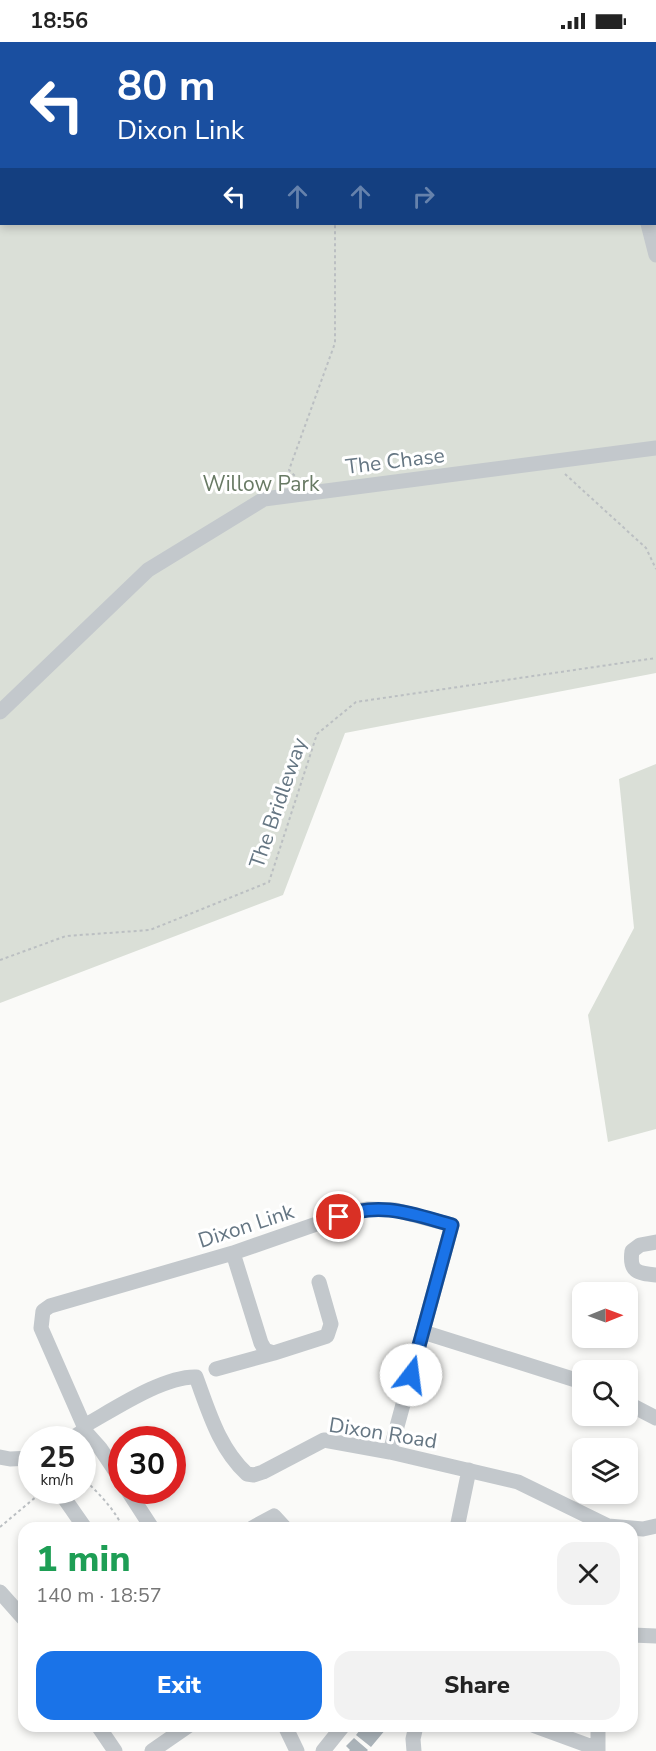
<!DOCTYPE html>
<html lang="en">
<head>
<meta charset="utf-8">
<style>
	:root { --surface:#fff; --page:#f2f2f2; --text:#222; --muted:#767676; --accent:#1a73e8 }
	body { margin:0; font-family:"Nunito Sans",sans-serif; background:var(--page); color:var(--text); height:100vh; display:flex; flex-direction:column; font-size:22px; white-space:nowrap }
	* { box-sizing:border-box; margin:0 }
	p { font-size:20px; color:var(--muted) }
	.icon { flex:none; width:33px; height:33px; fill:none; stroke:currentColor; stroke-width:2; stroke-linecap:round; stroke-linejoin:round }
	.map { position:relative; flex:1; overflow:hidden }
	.panel { position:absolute; left:18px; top:1480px; width:620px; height:210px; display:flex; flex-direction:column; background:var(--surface); border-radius:18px; box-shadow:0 3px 9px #0003 }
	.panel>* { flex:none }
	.guide { position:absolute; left:0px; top:0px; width:657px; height:183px; box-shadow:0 3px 9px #0003; background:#1a4fa0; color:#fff; overflow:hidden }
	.needle { width:39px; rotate:89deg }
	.tools { position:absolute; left:572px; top:1240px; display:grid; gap:12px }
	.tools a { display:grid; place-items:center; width:66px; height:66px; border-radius:12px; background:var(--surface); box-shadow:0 3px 9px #0003; font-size:30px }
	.speed { position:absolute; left:18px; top:1384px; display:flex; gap:12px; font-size:30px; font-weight:700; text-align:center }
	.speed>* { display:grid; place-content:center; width:78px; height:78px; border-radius:50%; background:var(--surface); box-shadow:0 3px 9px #0003; line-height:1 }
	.speed small { font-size:15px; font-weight:400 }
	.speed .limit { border:9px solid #d22; background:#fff; color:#111 }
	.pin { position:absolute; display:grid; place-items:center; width:51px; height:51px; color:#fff; margin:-26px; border:3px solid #fff; border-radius:50%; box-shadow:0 2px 6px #0007 }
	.me { position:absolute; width:66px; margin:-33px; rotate:15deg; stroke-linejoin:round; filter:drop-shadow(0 0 4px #0008) }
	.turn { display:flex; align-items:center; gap:21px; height:126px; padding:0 18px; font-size:27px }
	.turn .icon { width:78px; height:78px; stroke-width:2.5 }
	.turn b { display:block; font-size:42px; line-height:51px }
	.lanes { display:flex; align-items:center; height:57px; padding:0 18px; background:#0003; justify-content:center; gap:30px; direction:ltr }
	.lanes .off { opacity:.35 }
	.round { display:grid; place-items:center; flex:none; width:63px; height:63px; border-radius:18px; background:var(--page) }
	.headline { display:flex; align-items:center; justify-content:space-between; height:102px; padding:0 18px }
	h1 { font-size:36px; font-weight:800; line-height:45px; color:#1e9e55 }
	.primary-button { display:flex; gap:12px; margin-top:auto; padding:12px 18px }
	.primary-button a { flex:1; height:69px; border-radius:18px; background:var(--accent); color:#fff; font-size:24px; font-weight:800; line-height:69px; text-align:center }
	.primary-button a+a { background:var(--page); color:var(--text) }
	.status { display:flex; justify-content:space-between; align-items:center; height:42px; padding:0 30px; background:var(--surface); direction:ltr }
	.status svg { height:16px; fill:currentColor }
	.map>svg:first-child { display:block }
	.green { fill:#dadfd7; fill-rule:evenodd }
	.building { fill:#aab3b9 }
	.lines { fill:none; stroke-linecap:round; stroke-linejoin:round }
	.path { stroke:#bbbfc2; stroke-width:2; stroke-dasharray:3 3; stroke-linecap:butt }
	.minor { stroke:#c3c8cc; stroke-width:15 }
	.route-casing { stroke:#114b97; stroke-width:15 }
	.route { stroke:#1a73e8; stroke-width:10 }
	.labels { text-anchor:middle; stroke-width:6; stroke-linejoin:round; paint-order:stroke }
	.street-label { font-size:21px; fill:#657683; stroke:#fff }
	.park-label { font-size:21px; fill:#687a64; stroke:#fff }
</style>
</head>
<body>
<div class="status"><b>18:56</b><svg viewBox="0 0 49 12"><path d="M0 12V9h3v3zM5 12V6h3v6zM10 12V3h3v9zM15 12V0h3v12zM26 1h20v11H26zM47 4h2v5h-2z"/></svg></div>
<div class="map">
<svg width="656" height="1709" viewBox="0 0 656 1709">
	<rect width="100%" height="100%" fill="#fafaf8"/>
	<!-- green -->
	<path class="green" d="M0,0H656V631L345,691L283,853L0,961ZM2,2H656V182H2Z
		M656,722V1087L608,1100L588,973L634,886L619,737Z"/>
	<!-- building -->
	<path class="building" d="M363,1684L367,1687L370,1684H383L386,1687L371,1705L356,1693Z
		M354,1696L368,1708L367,1709H349L350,1708L346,1704Z"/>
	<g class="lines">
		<!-- path -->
		<path class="path" d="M158,0L160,2
			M565,432L646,506L656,527
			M299,438L289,428L335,301V182
			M0,918L66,894L150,888L269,840L317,692L356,660L656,616
			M82,1435C98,1451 114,1466 123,1486
			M0,1485L43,1449"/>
		<!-- minor -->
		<path class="minor" d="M593,0L594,2
			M648,182L656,213
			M0,670L148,528L264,457L656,406
			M656,1200L640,1203L632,1209C629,1230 637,1231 656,1233
			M233,1211L261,1301L265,1308L274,1311L327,1294L331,1282L319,1240
			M423,1290L582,1340
			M216,1327L274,1311
			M627,1361L656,1376
			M84,1384L41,1286L43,1269L50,1264L233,1211L351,1170L368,1167L395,1168L452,1183L390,1410
			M83,1387L100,1406L122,1439
			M69,1398L82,1390L84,1384C113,1368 163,1334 196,1335C209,1370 219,1406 247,1432L254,1433L263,1430L324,1398L390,1410L518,1440L608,1484L643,1487L656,1484
			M0,1415L10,1417L32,1416
			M128,1449L152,1486
			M62,1453L85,1486
			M252,1486L274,1474L285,1486
			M457,1486L469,1428
			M0,1550L24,1577
			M632,1593L656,1594
			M98,1684L115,1709
			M285,1684L297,1709
			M535,1684L598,1707
			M152,1709L188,1684
			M323,1709L343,1684
			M414,1709L413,1697L416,1684
			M598,1709V1684"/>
	</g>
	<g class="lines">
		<!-- route casing -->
		<g class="route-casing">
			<path id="route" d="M339,1175C380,1159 412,1172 452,1183L411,1333"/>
		</g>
		<!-- route -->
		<use href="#route" class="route"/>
	</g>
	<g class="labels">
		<!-- street labels -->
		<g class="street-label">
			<text transform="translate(395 419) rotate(-7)" y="7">The Chase</text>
			<text transform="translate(278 761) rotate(-71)" y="7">The Bridleway</text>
			<text transform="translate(246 1184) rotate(-18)" y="7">Dixon Link</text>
			<text transform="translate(383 1391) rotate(9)" y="7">Dixon Road</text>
		</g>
		<!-- park labels -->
		<g class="park-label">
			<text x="261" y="449">Willow Park</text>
		</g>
	</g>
</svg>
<div class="tools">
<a><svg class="needle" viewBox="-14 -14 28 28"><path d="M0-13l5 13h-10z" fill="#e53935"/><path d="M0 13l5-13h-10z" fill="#767676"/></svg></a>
<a><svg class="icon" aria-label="search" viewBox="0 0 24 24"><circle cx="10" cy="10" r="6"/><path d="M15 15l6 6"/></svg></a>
<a><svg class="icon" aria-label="layers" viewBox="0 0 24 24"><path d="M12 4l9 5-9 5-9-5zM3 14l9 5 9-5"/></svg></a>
</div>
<div class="speed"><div>25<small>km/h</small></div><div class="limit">30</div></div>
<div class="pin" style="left:339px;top:1175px;background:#d93025"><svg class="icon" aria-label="arrive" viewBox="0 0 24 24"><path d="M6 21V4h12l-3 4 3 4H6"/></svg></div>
<svg class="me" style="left:411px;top:1333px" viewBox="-20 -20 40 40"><circle r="19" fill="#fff"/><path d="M0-13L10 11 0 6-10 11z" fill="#1a73e8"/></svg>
<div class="guide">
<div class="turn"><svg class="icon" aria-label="left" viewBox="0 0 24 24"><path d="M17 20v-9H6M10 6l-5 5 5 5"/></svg><div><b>80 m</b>Dixon Link</div></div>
<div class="lanes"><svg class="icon" aria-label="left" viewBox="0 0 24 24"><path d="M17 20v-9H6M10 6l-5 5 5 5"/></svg><svg class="icon off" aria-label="ahead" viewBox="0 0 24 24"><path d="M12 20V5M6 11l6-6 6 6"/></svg><svg class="icon off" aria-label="ahead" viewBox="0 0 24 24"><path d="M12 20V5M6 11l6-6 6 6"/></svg><svg class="icon off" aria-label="right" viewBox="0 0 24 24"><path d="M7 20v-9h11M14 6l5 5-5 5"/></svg></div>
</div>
<section class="panel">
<div class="headline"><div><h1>1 min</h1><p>140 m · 18:57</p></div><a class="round"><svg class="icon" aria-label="close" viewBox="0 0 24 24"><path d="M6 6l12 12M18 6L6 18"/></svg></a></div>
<div class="primary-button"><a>Exit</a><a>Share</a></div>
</section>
</div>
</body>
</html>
